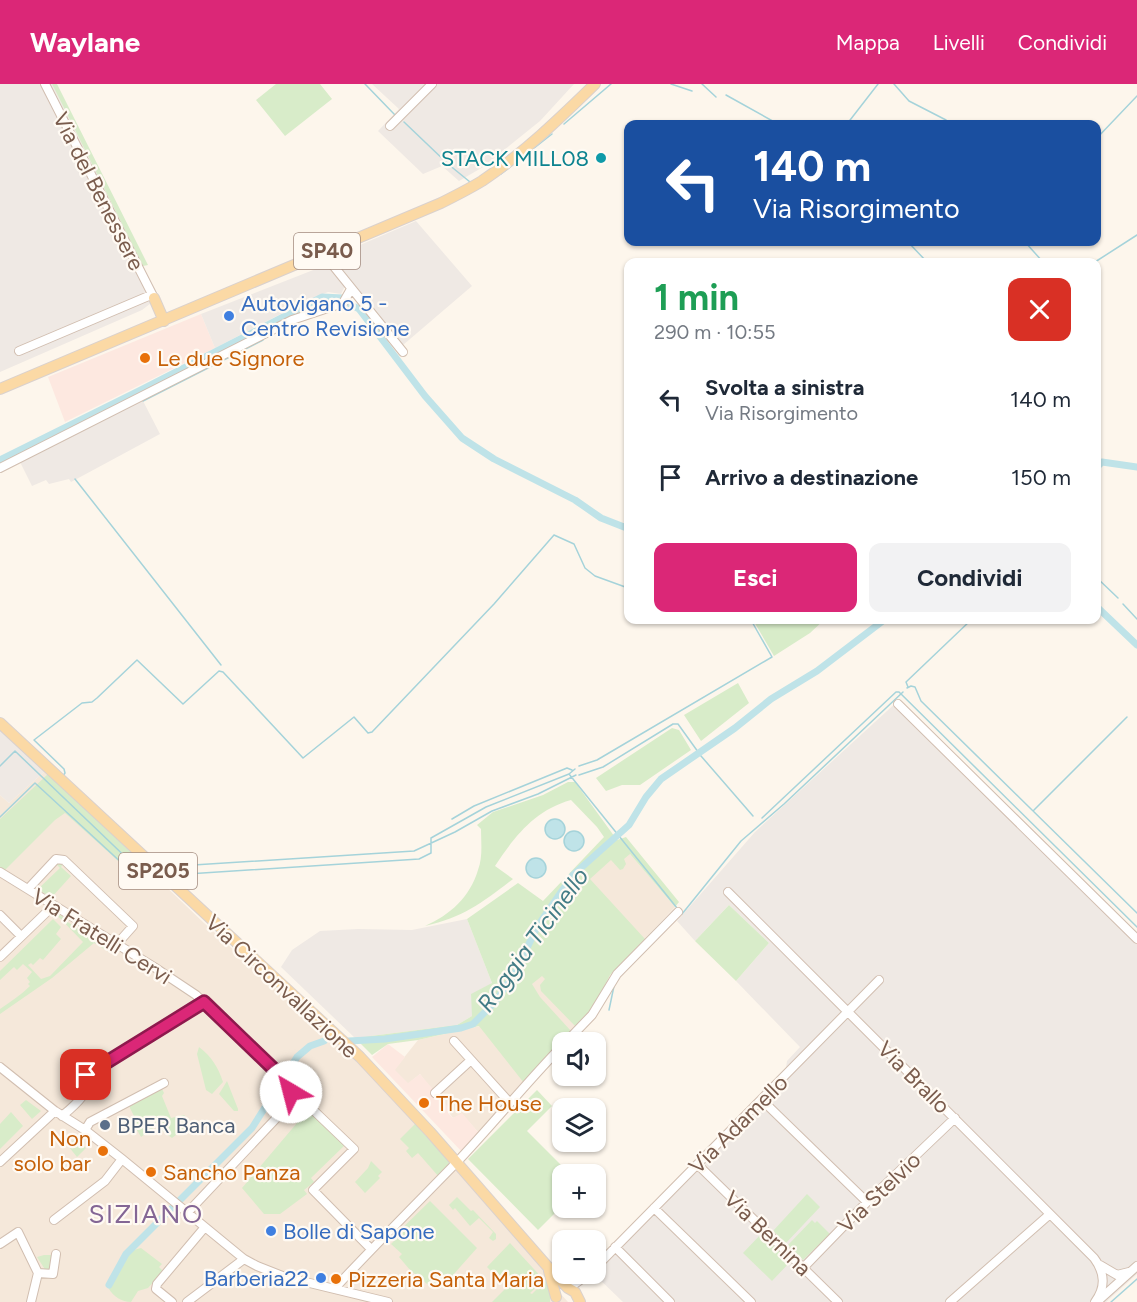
<!DOCTYPE html>
<html lang="it">
<head>
<meta charset="utf-8">
<style>
	:root { --surface:#fff; --page:#f2f2f3; --text:#1f2937; --muted:#747a83; --accent:#db2777 }
	body { margin:0; font-family:Figtree,sans-serif; background:var(--page); color:var(--text); height:100vh; display:flex; flex-direction:column; font-size:22px; white-space:nowrap }
	* { box-sizing:border-box; margin:0 }
	p { font-size:20px; color:var(--muted) }
	.icon { flex:none; width:33px; height:33px; fill:none; stroke:currentColor; stroke-width:2; stroke-linecap:round; stroke-linejoin:round }
	.map { position:relative; flex:1; overflow:hidden }
	.drawer { position:absolute; left:624px; top:174px; width:477px; height:366px; display:flex; flex-direction:column; background:var(--surface); border-radius:12px; box-shadow:0 2px 4px #0004 }
	.drawer>* { flex:none }
	.hud { position:absolute; left:624px; top:36px; width:477px; height:126px; border-radius:12px; box-shadow:0 2px 4px #0004; background:#1a4fa0; color:#fff; overflow:hidden }
	.fabs { position:absolute; left:552px; top:948px; display:grid; gap:12px }
	.fabs a { display:grid; place-items:center; width:54px; height:54px; border-radius:12px; background:var(--surface); box-shadow:0 2px 4px #0004; font-size:30px }
	.pin { position:absolute; display:grid; place-items:center; width:51px; height:51px; color:#fff; margin:-26px; border-radius:12px; box-shadow:0 3px 9px #0006 }
	.me { position:absolute; width:66px; margin:-33px; rotate:323deg; stroke-linejoin:round; filter:drop-shadow(0 0 4px #0008) }
	.turn { display:flex; align-items:center; gap:21px; height:126px; padding:0 30px; font-size:27px }
	.turn .icon { width:78px; height:78px; stroke-width:2.5 }
	.turn b { display:block; font-size:42px; line-height:51px }
	.round { display:grid; place-items:center; flex:none; width:63px; height:63px; border-radius:12px; background:var(--page) }
	.head { display:flex; align-items:center; justify-content:space-between; height:102px; padding:0 30px }
	h1 { font-size:36px; font-weight:700; line-height:45px; color:#1e9e55 }
	.button { display:flex; gap:12px; margin-top:auto; padding:12px 30px }
	.button a { flex:1; height:69px; border-radius:12px; background:var(--accent); color:#fff; font-size:24px; font-weight:700; line-height:69px; text-align:center }
	.button a+a { background:var(--page); color:var(--text) }
	ul { padding:0; list-style:none }
	li { display:flex; align-items:center; gap:18px; height:78px; padding:0 30px }
	li div { flex:1 }
	li b { display:block; font-size:22px }
	li em { font-style:normal }
	header { display:flex; align-items:center; gap:36px; box-sizing:border-box; height:84px; padding:0 30px; background:var(--accent); color:#fff }
	header strong { font-size:28px }
	nav { display:flex; gap:33px; margin-inline-start:auto; font-size:21px }
	.map>svg:first-child { display:block }
	.residential { fill:#f5e8da }
	.commercial { fill:#fde8e0 }
	.industrial { fill:#efe9e4 }
	.green { fill:#d8ecc9 }
	.water { fill:#bfe3e8; stroke:#a5d3da; stroke-width:1.5 }
	.lines { fill:none; stroke-linecap:round; stroke-linejoin:round }
	.stream { stroke:#a5d3da; stroke-width:1.5 }
	.canal { stroke:#bfe3e8; stroke-width:7 }
	.minor-casing { stroke:#d1beb0; stroke-width:10 }
	.major-casing { stroke:#dad1cd; stroke-width:12 }
	.minor { stroke:#fff; stroke-width:8 }
	.major { stroke:#fbd9a5; stroke-width:10 }
	.route-casing { stroke:#8e194d; stroke-width:15 }
	.route { stroke:#db2777; stroke-width:10 }
	.culture-dot { fill:#0f9aa8; stroke:#fffaf3; stroke-width:2 }
	.shop-dot { fill:#3f7fe0; stroke:#fffaf3; stroke-width:2 }
	.food-dot { fill:#e8710a; stroke:#fffaf3; stroke-width:2 }
	.service-dot { fill:#5c6f8a; stroke:#fffaf3; stroke-width:2 }
	.labels { text-anchor:middle; stroke-width:4.5; stroke-linejoin:round; paint-order:stroke }
	.shield { fill:#fffaf3; stroke:#a28b7f; stroke-width:1.5 }
	.shield-label { font-size:21px; font-weight:bold; fill:#7a5c4d }
	.culture-label { font-size:22px; fill:#0d838f; stroke:#fffaf3; text-anchor:end }
	.street-label { font-size:22px; fill:#7a5c4d; stroke:#fffaf3 }
	.shop-label { font-size:22px; fill:#366cbe; stroke:#fffaf3; text-anchor:start }
	.food-label { font-size:22px; fill:#c56008; stroke:#fffaf3; text-anchor:start }
	.service-label { font-size:22px; fill:#4e5e75; stroke:#fffaf3; text-anchor:start }
	.water-label { font-size:24px; font-style:italic; fill:#437c86; stroke:#fffaf3 }
	.quarter-label { font-size:26px; letter-spacing:1.5px; fill:#846695; stroke:#fffaf3 }
</style>
</head>
<body>
<header>
<strong>Waylane</strong>
<nav><a>Mappa</a><a>Livelli</a><a>Condividi</a></nav>
</header>
<div class="map">
<svg width="1137" height="1218" viewBox="0 0 1137 1218">
	<rect width="100%" height="100%" fill="#fdf6ec"/>
	<!-- residential -->
	<path class="residential" d="M45,687L204,839L366,986L429,1054L529,1168L546,1190L549,1197L568,1218H0V711L9,719Z
		M619,757L675,823L610,891L593,924L478,1048L462,1030L453,1034L420,990L408,1000L394,986L418,956L480,942L532,864Z"/>
	<!-- commercial -->
	<path class="commercial" d="M201,230L215,264L65,338L48,293Z
		M388,960L405,973L395,986L408,999L420,990L448,1023V1029L453,1034L462,1029L478,1048V1052L463,1069L372,973Z"/>
	<!-- industrial -->
	<path class="industrial" d="M0,0H52L159,213L142,226L0,288Z
		M372,0H574L540,37L483,83L459,97L442,82L423,90L378,47L399,25Z
		M416,137L472,202L403,261L332,173Z
		M326,181L345,202L341,210L328,208L308,216L215,264L201,230Z
		M142,315L160,350L71,398L69,395L49,400L46,396L32,402L19,376Z
		M899,616L1137,849V1190L1106,1218H623L594,1190H596V1178L786,984L787,977L800,963L736,897L769,859L729,821L695,857L677,837L755,748Z
		M0,644L45,687L9,719L0,711Z
		M467,835L492,899L472,932L457,941L355,954L281,883L292,866L320,847L358,845L412,846Z"/>
	<!-- green -->
	<path class="green" d="M52,0H57L148,181L143,182Z
		M276,0H320L332,15L285,52L256,16Z
		M753,536H824L810,549L774,572Z
		M738,599L749,619L701,657L684,631Z
		M672,644L679,646L691,666L640,701H622L606,707L596,694Z
		M48,690L157,793L137,794L65,729L55,736L5,786L0,783V735Z
		M568,698H575L617,756L626,753L679,818L675,823L630,770L624,775L626,780L623,785L620,786L611,776L590,795L645,855L610,891L593,924L576,943L541,907L540,901L545,895L542,892L532,900L540,913L571,947L524,999L479,942L418,956L388,960L372,971L355,954L457,941L472,932L471,910L492,899L467,835L518,799L543,817L604,753L597,743L571,716C535,726 515,752 495,782L513,795C482,819 464,833 425,842C450,831 470,813 478,786C483,773 481,758 481,745L477,741L493,728L543,711Z
		M58,778L64,779L61,783L71,792L51,814L38,805L60,784L56,780Z
		M729,821L769,859L736,897L695,857Z
		M53,827L67,835L66,837L107,864L112,863L120,867L109,868L94,859L52,894L0,930V925C10,918 21,911 30,902L28,900L30,898L27,894L32,888L23,880L17,886L14,883L0,896V887L53,835L61,843L56,850L61,855L43,876L40,874L33,881L31,879L28,881L41,895L50,892L83,858Z
		M199,963C212,973 218,983 223,998L212,1010L206,1006L197,970Z
		M227,997L238,1025V1027H234L219,1010Z
		M162,1005L164,1009L162,1012L171,1034L184,1031L192,1039L172,1054L156,1042L141,1053L131,1036L135,1034L129,1022L102,1036L100,1033Z
		M537,1006L552,1022L527,1047L570,1090H562V1122L538,1146L468,1075Z
		M26,1016L41,1027L32,1035L20,1021Z
		M308,1026L345,1061L311,1094L314,1098L304,1106L307,1110L280,1130H264L242,1104Z
		M11,1028L23,1042L0,1065V1040Z
		M415,1040L449,1078L448,1082L439,1093L418,1069L412,1074L406,1067L409,1064L400,1055Z
		M74,1055L77,1057L74,1060L77,1063L80,1059L86,1064L77,1073L69,1063Z
		M371,1077L382,1088L378,1092L380,1094L365,1109L355,1098L368,1084Z
		M807,1110L820,1123L786,1159L773,1147Z
		M457,1113L471,1127L473,1126L496,1150V1155L493,1157L489,1154L493,1148L479,1134L470,1142L455,1124L453,1126L449,1121Z
		M430,1117L477,1164L445,1200L440,1196L432,1204L410,1186L399,1173L402,1170L391,1160L395,1156L392,1154Z
		M812,1136L815,1139L817,1137L830,1150L803,1176L788,1161Z
		M762,1149L791,1177L772,1197L743,1169Z
		M510,1159L544,1196L530,1209L532,1210L546,1196L550,1205V1218H492L505,1205V1201L487,1183Z
		M141,1164L162,1180L159,1183L163,1187L148,1204L138,1207L131,1218C122,1218 113,1212 109,1205C117,1189 121,1167 141,1164Z
		M44,1171H53L49,1187H46L37,1173Z"/>
	<!-- water -->
	<path class="water" d="M545 745a10 10 0 1 1 20 0a10 10 0 1 1-20 0Z
		M564 757a10 10 0 1 1 20 0a10 10 0 1 1-20 0Z
		M526 784a10 10 0 1 1 20 0a10 10 0 1 1-20 0Z"/>
	<g class="lines">
		<!-- stream -->
		<path class="stream" d="M365,0L395,31
			M671,0L692,7
			M702,0L716,13
			M894,0L909,17L946,36L951,40
			M726,11L778,40
			M404,38L448,80L470,98
			M564,40L611,0
			M847,40L878,0
			M1096,55L1137,12
			M501,90L552,50
			M908,158L927,178
			M1025,158L1043,178
			M1095,178L1137,151
			M143,317L263,256
			M75,395L221,581
			M1096,493L1118,514
			M1123,520L1137,535
			M908,603L906,598L971,536
			M907,604L911,602L915,603L921,617L1137,829
			M0,682L15,667L137,784H148
			M579,682L597,676L772,573L751,536
			M569,690L677,824
			M579,691L603,683L673,640H678L701,672L753,732
			M63,692L65,689L64,685L34,656L82,619L92,618L97,614L137,576L183,620L219,587L223,588L303,674L354,633L368,649L372,648L494,520L554,451L574,460L585,484L595,492L628,504
			M1034,726L1127,633
			M0,733L35,699L137,793L155,791
			M762,734L896,608H899L1137,843
			M452,735L474,722L567,684L572,686
			M162,783L414,767L455,748L492,727L538,710L576,691
			M172,791L419,775L431,769V754L486,723L569,690L575,685
			M681,829L682,830L741,757L784,720L903,608
			M609,926L614,902
			M1111,1218L1137,1195"/>
		<!-- canal -->
		<path class="canal" d="M348,219L359,225L425,312L462,354L494,375L575,416L601,434L624,443L628,442
			M0,376L141,306L322,213L343,214
			M1096,384L1102,378L1137,383
			M1096,522L1137,561
			M349,957L385,955L461,944L473,940L495,918L515,889L537,843L573,791L629,741L646,713L661,695L735,644L771,615L817,587L884,536
			M109,1201L126,1170L252,1044L297,973L310,962L324,957"/>
		<!-- minor casing -->
		<g class="minor-casing">
			<path id="minor" d="M45,0L154,214
				M390,42L432,0
				M323,169L403,268
				M19,267L151,211
				M0,384L292,236L343,219L351,205
				M898,620L1137,855
				M0,788L154,883L196,911L284,996C291,1008 293,1013 285,1025L188,1128
				M28,805L56,775L64,776L133,842L117,860
				M728,808L1094,1174C1105,1189 1106,1203 1095,1218
				M0,831L21,852
				M0,873L53,822
				M454,957L510,1019
				M566,958L592,931L617,890L678,828
				M0,983L55,1027L85,1046L122,1075L244,1175L257,1182L285,1193L388,1218
				M435,1009L471,976
				M291,1016L308,1021L354,1065L313,1106L371,1165
				M762,1016L867,1118
				M62,1032C74,1022 93,1007 86,991L204,918
				M85,1046L90,1038L164,999
				M0,1078L55,1027
				M698,1081L838,1218
				M654,1124L751,1218
				M54,1136L105,1097L122,1075
				M0,1160L18,1148L38,1189L31,1218
				M615,1163L670,1218
				M1100,1181L1117,1191L1129,1188
				M596,1183L879,896
				M804,1183L867,1118L955,1034
				M38,1189L53,1190L56,1170
				M335,1204C375,1161 416,1120 457,1078C493,1040 526,999 562,962
				M569,1204L589,1190
				M1099,1216L1137,1182
				M172,1218L156,1205L157,1200L205,1143
				M187,1218L244,1175
				M950,1218L1050,1130"/>
		</g>
		<!-- major casing -->
		<g class="major-casing">
			<path id="major" d="M154,214L164,237
				M0,305L441,119C455,112 469,105 482,97C524,69 559,35 595,0
				M0,639L360,973L430,1048L547,1182L568,1204L575,1208L580,1218
				M549,1187L556,1213"/>
		</g>
		<!-- minor -->
		<use href="#minor" class="minor"/>
		<!-- major -->
		<use href="#major" class="major"/>
	</g>
	<g class="lines">
		<!-- route casing -->
		<g class="route-casing">
			<path id="route" d="M86,991L204,918L285,996L291,1008"/>
		</g>
		<!-- route -->
		<use href="#route" class="route"/>
	</g>
	<!-- markers -->
	<circle class="culture-dot" cx="601" cy="74" r="6"/>
	<g class="shop-dot">
		<circle cx="229" cy="232" r="6"/>
		<circle cx="271" cy="1147" r="6"/>
		<circle cx="321" cy="1194" r="6"/>
	</g>
	<g class="food-dot">
		<circle cx="145" cy="274" r="6"/>
		<circle cx="424" cy="1019" r="6"/>
		<circle cx="103" cy="1067" r="6"/>
		<circle cx="151" cy="1088" r="6"/>
		<circle cx="336" cy="1195" r="6"/>
	</g>
	<circle class="service-dot" cx="105" cy="1041" r="6"/>
	<g class="labels">
		<!-- shield labels -->
		<g class="shield">
			<rect x="294" y="149" width="66" height="36" rx="4.5"/>
			<rect x="119" y="769" width="78" height="36" rx="4.5"/>
		</g>
		<g class="shield-label">
			<text x="327" y="174">SP40</text>
			<text x="158" y="794">SP205</text>
		</g>
		<!-- culture labels -->
		<g class="culture-label">
			<text x="589" y="82">STACK MILL08</text>
		</g>
		<!-- street labels -->
		<g class="street-label">
			<text transform="translate(99 107) rotate(63)" y="8">Via del Benessere</text>
			<text transform="translate(102 852) rotate(32)" y="8">Via Fratelli Cervi</text>
			<text transform="translate(282 902) rotate(43)" y="8">Via Circonvallazione</text>
			<text transform="translate(914 993) rotate(45)" y="8">Via Brallo</text>
			<text transform="translate(738 1040) rotate(-45)" y="8">Via Adamello</text>
			<text transform="translate(879 1108) rotate(-44)" y="8">Via Stelvio</text>
			<text transform="translate(768 1149) rotate(44)" y="8">Via Bernina</text>
		</g>
		<!-- shop labels -->
		<g class="shop-label">
			<text x="241" y="227">Autovigano 5 -<tspan x="241" dy="25">Centro Revisione</tspan></text>
			<text x="283" y="1155">Bolle di Sapone</text>
			<text x="309" y="1202" text-anchor="end">Barberia22</text>
		</g>
		<!-- food labels -->
		<g class="food-label">
			<text x="157" y="282">Le due Signore</text>
			<text x="436" y="1027">The House</text>
			<text x="91" y="1062" text-anchor="end">Non<tspan x="91" dy="25">solo bar</tspan></text>
			<text x="163" y="1096">Sancho Panza</text>
			<text x="348" y="1203">Pizzeria Santa Maria</text>
		</g>
		<!-- service labels -->
		<g class="service-label">
			<text x="117" y="1049">BPER Banca</text>
		</g>
		<!-- water labels -->
		<g class="water-label">
			<text transform="translate(533 856) rotate(-54)" y="8">Roggia Ticinello</text>
		</g>
		<!-- quarter labels -->
		<g class="quarter-label">
			<text x="146" y="1139">SIZIANO</text>
		</g>
	</g>
</svg>
<div class="fabs">
<a><svg class="icon" aria-label="sound" viewBox="0 0 24 24"><path d="M4 9h4l5-4v14l-5-4H4zM17 9q2 3 0 6"/></svg></a>
<a><svg class="icon" aria-label="layers" viewBox="0 0 24 24"><path d="M12 4l9 5-9 5-9-5zM3 14l9 5 9-5"/></svg></a>
<a>+</a>
<a>−</a>
</div>
<div class="pin" style="left:86px;top:991px;background:#d93025"><svg class="icon" aria-label="arrive" viewBox="0 0 24 24"><path d="M6 21V4h12l-3 4 3 4H6"/></svg></div>
<svg class="me" style="left:291px;top:1008px" viewBox="-20 -20 40 40"><circle r="19" fill="#fff"/><path d="M0-13L10 11 0 6-10 11z" fill="#db2777"/></svg>
<div class="hud">
<div class="turn"><svg class="icon" aria-label="left" viewBox="0 0 24 24"><path d="M17 20v-9H6M10 6l-5 5 5 5"/></svg><div><b>140 m</b>Via Risorgimento</div></div>
</div>
<section class="drawer">
<div class="head"><div><h1>1 min</h1><p>290 m · 10:55</p></div><a class="round" style="background:#d93025;color:#fff"><svg class="icon" aria-label="close" viewBox="0 0 24 24"><path d="M6 6l12 12M18 6L6 18"/></svg></a></div>
<ul>
<li><svg class="icon" aria-label="left" viewBox="0 0 24 24"><path d="M17 20v-9H6M10 6l-5 5 5 5"/></svg><div><b>Svolta a sinistra</b><p>Via Risorgimento</p></div><em>140 m</em></li>
<li><svg class="icon" aria-label="arrive" viewBox="0 0 24 24"><path d="M6 21V4h12l-3 4 3 4H6"/></svg><div><b>Arrivo a destinazione</b></div><em>150 m</em></li>
</ul>
<div class="button"><a>Esci</a><a>Condividi</a></div>
</section>
</div>
</body>
</html>
